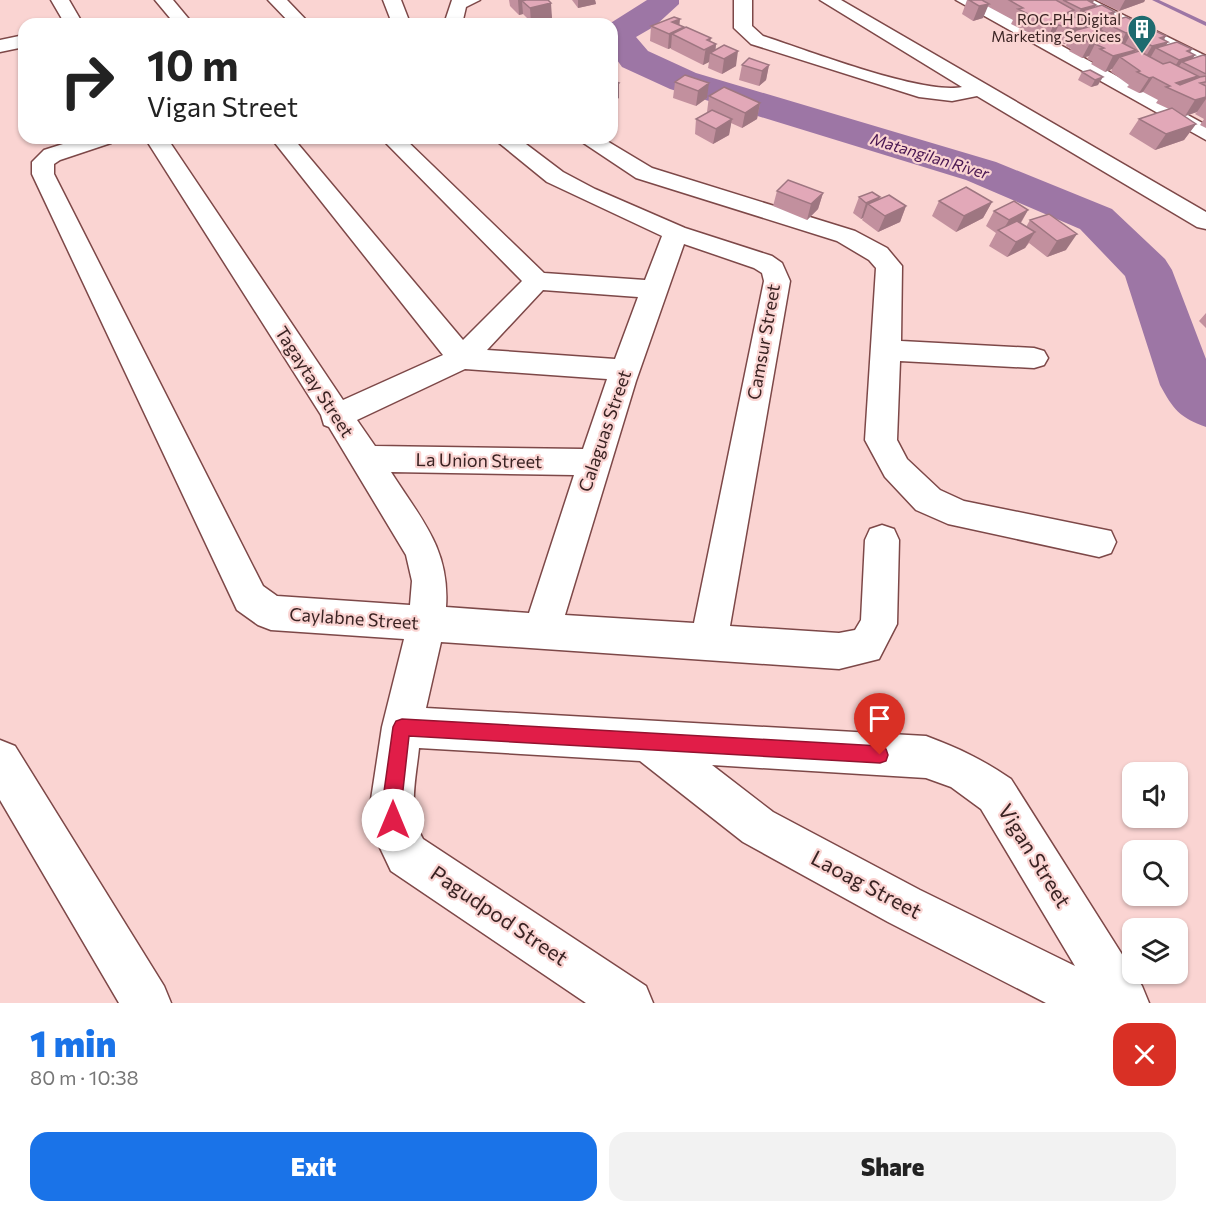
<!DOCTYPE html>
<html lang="en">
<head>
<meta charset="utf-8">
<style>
	:root { --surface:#fff; --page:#f2f2f2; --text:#222; --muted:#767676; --accent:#1a73e8 }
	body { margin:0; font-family:Commissioner,sans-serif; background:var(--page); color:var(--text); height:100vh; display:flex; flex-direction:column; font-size:22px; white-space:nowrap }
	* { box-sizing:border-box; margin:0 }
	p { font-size:20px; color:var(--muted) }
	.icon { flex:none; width:33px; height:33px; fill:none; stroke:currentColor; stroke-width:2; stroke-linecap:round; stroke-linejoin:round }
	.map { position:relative; height:1003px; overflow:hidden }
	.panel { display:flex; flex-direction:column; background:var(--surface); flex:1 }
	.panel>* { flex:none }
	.guide { position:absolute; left:18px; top:18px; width:600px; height:126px; border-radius:18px; box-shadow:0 2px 4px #0004; background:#fff; color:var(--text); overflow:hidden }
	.tools { position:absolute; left:1122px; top:762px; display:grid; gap:12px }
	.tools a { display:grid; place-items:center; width:66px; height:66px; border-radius:12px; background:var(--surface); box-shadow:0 2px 4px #0004; font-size:30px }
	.pin { position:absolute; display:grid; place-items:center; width:51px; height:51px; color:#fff; margin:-62px -26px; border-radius:50% 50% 50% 0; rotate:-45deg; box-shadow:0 0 6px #0007 }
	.pin .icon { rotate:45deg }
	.me { position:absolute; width:66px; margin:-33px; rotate:0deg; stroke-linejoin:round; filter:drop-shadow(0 0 4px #0008) }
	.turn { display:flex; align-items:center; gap:21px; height:126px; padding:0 30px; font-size:27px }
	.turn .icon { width:78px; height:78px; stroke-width:2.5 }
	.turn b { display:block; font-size:42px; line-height:51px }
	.round { display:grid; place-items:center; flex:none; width:63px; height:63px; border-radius:18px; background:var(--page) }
	.overview { display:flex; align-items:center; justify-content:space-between; height:102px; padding:0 30px }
	h1 { font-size:36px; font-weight:800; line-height:45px; color:var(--accent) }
	.button { display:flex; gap:12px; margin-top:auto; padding:12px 30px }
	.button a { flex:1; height:69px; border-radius:18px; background:var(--accent); color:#fff; font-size:24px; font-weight:800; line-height:69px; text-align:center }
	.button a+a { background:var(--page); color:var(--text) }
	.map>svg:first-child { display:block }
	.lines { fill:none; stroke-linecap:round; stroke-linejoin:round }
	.stream { fill:#9d76a5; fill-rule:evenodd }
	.river { fill:#9d76a5; fill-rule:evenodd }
	.minor-casing { stroke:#7d4848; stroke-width:3 }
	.minor { fill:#fff; fill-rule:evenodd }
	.wall { fill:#c2909e }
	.shaded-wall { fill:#9e7681 }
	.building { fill:#e2a8b8; stroke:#9e7681; stroke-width:1.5 }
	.route { fill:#e11d48; stroke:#92132f; stroke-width:1.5 }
	.labels { text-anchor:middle; stroke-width:4.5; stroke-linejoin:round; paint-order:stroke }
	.far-poi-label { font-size:15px; fill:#3a2323; stroke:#fad4d2; text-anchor:end }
	.far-water-label { font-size:16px; font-style:italic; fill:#471551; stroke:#fad4d2 }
	.street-label { font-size:18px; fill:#3a2323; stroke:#fad4d2 }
	.near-street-label { font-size:21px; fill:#3a2323; stroke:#fad4d2 }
</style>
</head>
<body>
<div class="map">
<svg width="1206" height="1003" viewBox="0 0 1206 1003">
	<rect width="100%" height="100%" fill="#fad4d2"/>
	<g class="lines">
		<!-- stream -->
		<path class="stream" d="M1152,0H1159L1206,22V26Z"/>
		<!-- river -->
		<path class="river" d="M647,0H679V4L655,26L636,37L648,51L696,73L996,162L1112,209L1165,259L1172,270L1206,359V427C1180,418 1173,409 1160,385L1125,276L1080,229L966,180L670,89L622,67L612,53V24H609Z"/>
		<!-- minor casing -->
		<g class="minor-casing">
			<path id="minor" d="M51,0H69L83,24H65Z
				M155,0H173L193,24H175Z
				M268,0H287L310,24H291Z
				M383,0H401L408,18L406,24H388L390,18Z
				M452,0H480L466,7L462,24H444Z
				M734,0H752V26L763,36C807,50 922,95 962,87L820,0H841L1206,212V229L1197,227L977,96L952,101L919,97L751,44L734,28Z
				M956,0H978L1206,125V140Z
				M1071,0H1093L1206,56V69Z
				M24,35V47L0,52V40Z
				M82,138H114L111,143L60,160L54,164V174L263,586L277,596L410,605L412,581L406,555L329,427L324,425L321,415L145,138H167L343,400L443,355L271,138H293L463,340L522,281L381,138H404L544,273L645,280L662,236L547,182L493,138H518L563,172L595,189L685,228L772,256L782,263L790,281L730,626L839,633L855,630L861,620L865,540L870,529L882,525L894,529L899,540L897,624L879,659L839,669L441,642L426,708L926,736C960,749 980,758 1011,779L1142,986L1149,1003H1046L888,922L743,842L640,761L419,748C416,779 407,811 423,839L646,986L653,1003H586L391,871L373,833L370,806L382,727L404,639L271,630L258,625L237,610L32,174V162L44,150ZM684,244L754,268L762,273L764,281L694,623L565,615L636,381ZM543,290L638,297L615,359L487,350ZM465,369L607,379L583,449L375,446L357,420ZM391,472L574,475L529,613L446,607C450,549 421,519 391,472ZM712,765L926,778L951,787L981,809L1075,966L920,890L773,812Z
				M576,138H602L652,168L855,231L887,248L902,266L901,341L1034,348L1044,351L1048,358L1044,365L1034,368L900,361L897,440L907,459L940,490L964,501L1111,531L1116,542L1111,553L1099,557L948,524L916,510L885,477L865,440L876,268L869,260L837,241L636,178Z
				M0,740L15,746L164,986L171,1003H119L0,800Z"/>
		</g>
		<!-- minor -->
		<use href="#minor" class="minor"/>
	</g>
	<!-- wall -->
	<path class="wall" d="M509,0H548L552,18L531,22L523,14L519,15L510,6Z
		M572,0H595L596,4L578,8Z
		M967,0H1094L1093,3L1096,5L1094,8L1117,17L1116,20L1140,24L1138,27L1142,29L1140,32L1166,36L1164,39L1168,42L1166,45L1192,49L1190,52L1195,55L1193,58L1206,56V128L1200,125L1204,119L1195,114L1197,112L1185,116L1196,124L1184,140L1155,150L1129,134L1139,119L1169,109L1156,103L1158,100L1143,92L1139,93L1127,87L1129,85L1111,72L1112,69L1105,72L1091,64L1093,62L1087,59L1089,56L1082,58L1069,51L1071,49L1066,46L1067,43L1064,44L1051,40L1045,41L1011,24L1013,20L987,6L983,18L973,21L962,14Z
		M1099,0H1145L1144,2L1119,11L1098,1Z
		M679,25L684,29L716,44L715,50L736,66L722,74L708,68L709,62L703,65L671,49V48L668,49L650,41L651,26Z
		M742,65H769L766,80L759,86L739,80Z
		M1090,70L1098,85L1091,87L1078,80L1082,72Z
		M685,75L707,98L696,106L673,98L675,82Z
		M709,96L760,103L757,119L742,128L731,123L729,135L713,144L695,134L696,119L708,112H707Z
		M777,191L823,193L818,209L807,220L773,206Z
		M859,197L879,199L906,206L900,222L878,232L862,220L863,218L861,219L853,213Z
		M939,201L992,202L983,218L956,232L932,216Z
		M1028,210L1021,223L1026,227L1030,220L1049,214L1066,250L1047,257L1029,243L1025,248L1007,257L989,246L996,233L986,226L994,211Z
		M1206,313V328L1199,321Z"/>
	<!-- shaded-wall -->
	<path class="shaded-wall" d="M518,0H544L551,3L552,18L531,22L530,8L522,1L523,14L519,15Z
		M578,0H595L596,4L578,8Z
		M1094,0L1091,6L1096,5L1090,15L1082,11L1076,23L1073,24L1081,9L1089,1Z
		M1125,0H1145L1144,2L1119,11Z
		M989,4L983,18L973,21L979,6Z
		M1115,12L1112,18L1117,17L1112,26L1105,23L1099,35L1094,36L1102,21L1110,13Z
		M680,19L679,30L684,27L683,39L672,34L671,48L668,49L669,34L672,22Z
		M1089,24L1081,38V35L1073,31L1067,43L1064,44L1072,29Z
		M1140,24L1136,31L1142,29L1136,38L1130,35L1124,46L1118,48L1126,33L1134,25Z
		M1059,25L1051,40L1045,41L1053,27Z
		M1113,36L1104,51V48L1095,44L1089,56L1082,58L1090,43Z
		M1166,36L1161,44L1168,42L1162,51L1156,48L1149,60L1143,61L1152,46L1160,38Z
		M711,38L709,47L716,44L715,55L710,53L709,62L703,65L707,40Z
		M1192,49L1187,57L1195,55L1188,65L1182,62L1174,73L1169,75L1179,60L1187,51Z
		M1136,50L1128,63L1120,57L1112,69L1105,72L1113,56Z
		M738,51L736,66L722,74L724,59Z
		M769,65L766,80L759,86L762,71Z
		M1198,76L1187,92L1176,83Z
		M1103,77L1098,85L1091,87L1095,80Z
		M1153,77L1143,92L1139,93L1149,78Z
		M619,83V98L612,103V88Z
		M709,83L707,98L696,106L698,91Z
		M1206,97V99L1197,112L1185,116L1195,100Z
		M760,103L757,119L742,128L745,113Z
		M732,119L729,135L713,144L716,129Z
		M1196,124L1184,140L1155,150L1166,134Z
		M823,193L818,209L807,220L811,204Z
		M880,197L875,210L868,204L863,218L861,219L866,203Z
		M992,202L983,218L956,232L964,216Z
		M906,206L900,222L878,232L885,216Z
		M1028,210L1019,225L1001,233L1009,220Z
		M1035,232L1025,248L1007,257L1016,242Z
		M1077,234L1066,250L1047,257L1057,241Z"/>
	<!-- building -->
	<path class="building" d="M526,0H548L551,3L530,8L522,1Z
		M969,0H982L989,4L979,6Z
		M1009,0H1056L1074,10L1066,13L1089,24L1072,29L1059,25L1053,27L1018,9L1023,8Z
		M1063,0H1094L1089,1L1096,5L1081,9Z
		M1102,5L1115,12L1110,13L1117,17L1102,21L1082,11Z
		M674,17L680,19L672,22L684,27L669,34L651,26Z
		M1126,17L1140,24L1134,25L1142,29L1126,33L1105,23Z
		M1092,26L1113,36L1090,43L1077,36L1081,35L1073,31Z
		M686,27L711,38L707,40L716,44L704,50L672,34Z
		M1151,29L1166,36L1160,38L1168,42L1152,46L1130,35Z
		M1115,39L1136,50L1113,56L1100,49L1104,48L1095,44Z
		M1177,42L1192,49L1187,51L1195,55L1179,60L1156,48Z
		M724,45L738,51L724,59L710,53Z
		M1139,51L1163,64L1170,62L1198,76L1176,83L1180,85L1200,77L1206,76V82H1205L1200,83L1206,86V97L1195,100L1166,87L1170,86L1153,77L1149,78L1137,72L1140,71L1120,57Z
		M1203,55L1206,56V74L1182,62Z
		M749,58L769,65L762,71L742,65Z
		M1090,70L1103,77L1095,80L1082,72Z
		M685,75L709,83L698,91L675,82Z
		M612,80L619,83L612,88Z
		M724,87L760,103L745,113L709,96Z
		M1172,108L1196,124L1166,134L1139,119Z
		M712,110L732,119L716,129L696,119Z
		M788,180L823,193L811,204L777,191Z
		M966,187L992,202L964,216L939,201Z
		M872,192L880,197L866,203L859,197Z
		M889,195L906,206L885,216L868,204Z
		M1014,201L1028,210L1009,220L994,211Z
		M1049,214L1077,234L1057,241L1030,220Z
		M1017,221L1035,232L1016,242L998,230Z"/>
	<!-- route -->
	<path class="route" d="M402,719L880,746L886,749L888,755L886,761L880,763L409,736L399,826L393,829L387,826L382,806L393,727L396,721Z"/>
	<!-- icons -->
	<defs>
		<g id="building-pin" transform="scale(1.5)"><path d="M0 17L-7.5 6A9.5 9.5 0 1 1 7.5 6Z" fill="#1e6b6f" stroke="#fad4d2"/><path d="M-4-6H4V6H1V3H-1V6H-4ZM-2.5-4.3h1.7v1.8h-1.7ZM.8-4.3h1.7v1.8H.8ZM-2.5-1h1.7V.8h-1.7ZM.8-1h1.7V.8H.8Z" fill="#fff"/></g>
	</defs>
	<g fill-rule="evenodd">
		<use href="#building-pin" x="1142" y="29"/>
	</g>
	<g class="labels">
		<!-- far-poi labels -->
		<g class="far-poi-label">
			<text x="1121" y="25">ROC.PH Digital<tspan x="1121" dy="17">Marketing Services</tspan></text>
		</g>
		<!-- far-water labels -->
		<g class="far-water-label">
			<text transform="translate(930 156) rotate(17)" y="6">Matangilan River</text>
		</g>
		<!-- street labels -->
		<g class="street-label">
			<text transform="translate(764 342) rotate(-80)" y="6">Camsur Street</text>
			<text transform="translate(314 382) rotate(57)" y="6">Tagaytay Street</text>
			<text transform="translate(605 431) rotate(-71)" y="6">Calaguas Street</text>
			<text transform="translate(479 461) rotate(1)" y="6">La Union Street</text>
			<text transform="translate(354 619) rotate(4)" y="6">Caylabne Street</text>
		</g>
		<!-- near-street labels -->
		<g class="near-street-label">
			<text transform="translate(1034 856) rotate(58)" y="7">Vigan Street</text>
			<text transform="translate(866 885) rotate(28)" y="7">Laoag Street</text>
			<text transform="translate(499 916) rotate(34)" y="7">Pagudpod Street</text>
		</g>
	</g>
</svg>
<div class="tools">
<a><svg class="icon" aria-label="sound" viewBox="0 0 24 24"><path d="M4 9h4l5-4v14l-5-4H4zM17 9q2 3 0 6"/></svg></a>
<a><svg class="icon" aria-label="search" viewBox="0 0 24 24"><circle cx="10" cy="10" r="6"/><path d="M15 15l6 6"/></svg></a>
<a><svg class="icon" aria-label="layers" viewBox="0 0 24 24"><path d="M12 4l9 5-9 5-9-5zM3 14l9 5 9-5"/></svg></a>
</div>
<div class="pin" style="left:880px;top:755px;background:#d93025"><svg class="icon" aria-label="arrive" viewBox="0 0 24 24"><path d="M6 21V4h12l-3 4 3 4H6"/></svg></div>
<svg class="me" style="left:393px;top:820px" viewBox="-20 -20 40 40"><circle r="19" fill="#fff"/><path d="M0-13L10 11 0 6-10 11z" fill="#e11d48"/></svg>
<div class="guide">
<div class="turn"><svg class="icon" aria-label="right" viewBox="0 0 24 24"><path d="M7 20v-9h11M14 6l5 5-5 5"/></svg><div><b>10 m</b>Vigan Street</div></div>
</div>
</div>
<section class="panel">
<div class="overview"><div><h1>1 min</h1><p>80 m · 10:38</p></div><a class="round" style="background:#d93025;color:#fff"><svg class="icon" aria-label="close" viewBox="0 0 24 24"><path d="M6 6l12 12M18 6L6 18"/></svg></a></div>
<div class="button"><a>Exit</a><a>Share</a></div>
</section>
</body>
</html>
